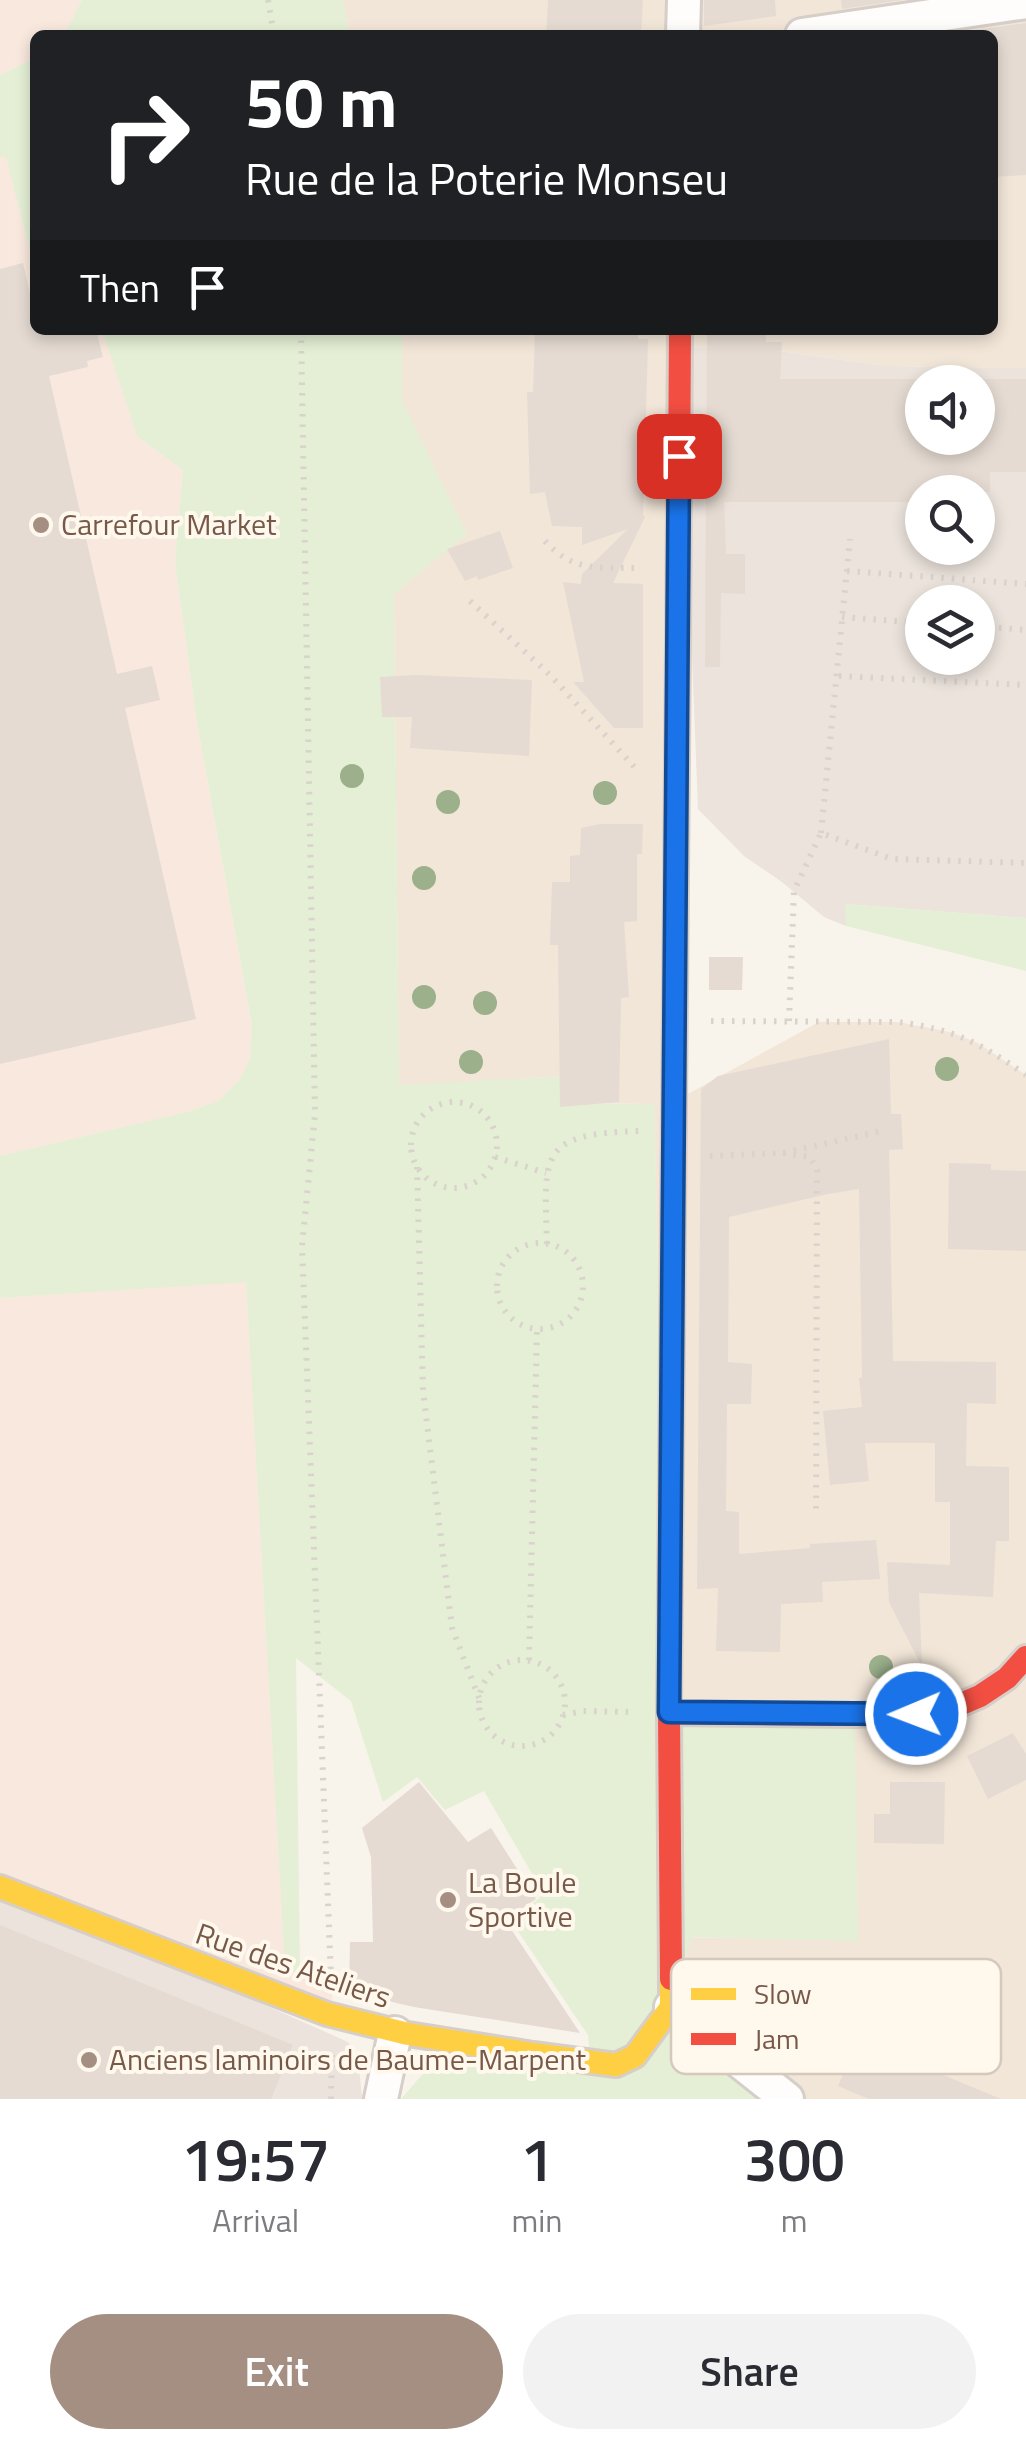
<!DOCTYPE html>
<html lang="en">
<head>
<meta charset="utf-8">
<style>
	:root { --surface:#fff; --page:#f2f2f3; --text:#2b2b33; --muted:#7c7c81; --accent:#a58f82 }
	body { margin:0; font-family:"Titillium Web",sans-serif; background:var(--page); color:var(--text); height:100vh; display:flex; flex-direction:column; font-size:38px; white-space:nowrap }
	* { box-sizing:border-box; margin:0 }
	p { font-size:32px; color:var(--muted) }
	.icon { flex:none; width:55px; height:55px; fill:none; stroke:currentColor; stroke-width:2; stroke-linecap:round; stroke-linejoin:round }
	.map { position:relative; height:2099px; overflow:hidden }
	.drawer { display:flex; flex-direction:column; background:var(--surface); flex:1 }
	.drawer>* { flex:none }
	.guide { position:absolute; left:30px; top:30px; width:968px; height:305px; border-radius:15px; box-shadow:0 5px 15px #0003; background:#202124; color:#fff; overflow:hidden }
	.controls { position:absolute; left:905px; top:365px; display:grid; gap:20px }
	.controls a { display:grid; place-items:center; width:90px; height:90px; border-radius:50%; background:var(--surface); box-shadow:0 5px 15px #0003; font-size:50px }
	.pin { position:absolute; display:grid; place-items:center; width:85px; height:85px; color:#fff; margin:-42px; border-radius:20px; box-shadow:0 5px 15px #0006 }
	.me { position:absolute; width:110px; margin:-55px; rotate:269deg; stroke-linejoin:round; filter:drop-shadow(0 0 8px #0008) }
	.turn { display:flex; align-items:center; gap:35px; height:210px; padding:0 50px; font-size:45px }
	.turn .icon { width:130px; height:130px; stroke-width:2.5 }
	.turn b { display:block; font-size:70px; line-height:85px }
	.then { display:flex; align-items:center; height:95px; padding:0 50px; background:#0003; gap:20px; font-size:38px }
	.eta { display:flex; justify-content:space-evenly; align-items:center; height:170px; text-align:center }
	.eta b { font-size:60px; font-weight:600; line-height:70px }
	.primary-button { display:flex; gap:20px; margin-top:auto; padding:20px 50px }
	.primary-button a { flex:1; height:115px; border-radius:60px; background:var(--accent); color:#fff; font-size:40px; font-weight:600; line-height:115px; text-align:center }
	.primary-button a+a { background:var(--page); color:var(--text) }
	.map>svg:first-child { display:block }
	.residential { fill:#f2e6d8 }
	.commercial { fill:#f8e8de }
	.industrial { fill:#ebe3dc; fill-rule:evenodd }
	.green { fill:#e4efd5 }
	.building { fill:#e5dbd2 }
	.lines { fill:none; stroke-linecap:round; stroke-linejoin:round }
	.street-casing { stroke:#d6cec8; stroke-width:38 }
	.slow-casing { stroke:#d7cec8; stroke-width:28 }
	.jam-casing { stroke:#d7cec8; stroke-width:28 }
	.path { stroke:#dad2cd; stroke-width:6; stroke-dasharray:2.5 8; stroke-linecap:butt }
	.street { stroke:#fefdfc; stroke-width:32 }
	.slow { stroke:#ffcf43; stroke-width:22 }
	.jam { stroke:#f24e42; stroke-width:22 }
	.tree { fill:#9bb08b }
	.route-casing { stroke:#114b97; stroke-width:25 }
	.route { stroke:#1a73e8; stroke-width:18 }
	.poi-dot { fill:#a58f82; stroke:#fff8ed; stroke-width:4 }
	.labels { text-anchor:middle; stroke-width:8; stroke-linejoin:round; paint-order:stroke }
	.poi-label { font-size:30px; fill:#785949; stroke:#fff8ed; text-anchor:start }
	.street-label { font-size:30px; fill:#785949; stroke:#fff8ed }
	.key { fill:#fff8ed; stroke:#d6c8bc; stroke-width:2.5 }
	.key-label { font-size:28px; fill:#785949 }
</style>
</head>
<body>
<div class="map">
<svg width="1026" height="2099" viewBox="0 0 1026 2099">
	<rect width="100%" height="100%" fill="#f8f3eb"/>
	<!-- residential -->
	<path class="residential" d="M343,0H1026V368L884,366L779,351L681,347L675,1101L819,1022H898L950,1032L978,1043L1026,1075V2099H787L671,2007V1937L858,1940L669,1713L654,1104L568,1103V1076L399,1086L394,594L466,534L402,401V330H992V35H349Z"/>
	<!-- commercial -->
	<path class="commercial" d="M0,0H82L64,35H35V58L0,75Z
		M6,156L35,270V330H102L137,436L183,470L175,562L197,723L252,1026L250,1058L241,1078L219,1101L187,1112L0,1156V157Z
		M246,1281L285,1969L332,1987L333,2018L0,1887V1298Z"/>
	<!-- industrial -->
	<path class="industrial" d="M680,347L779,351L884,366L1026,368V918L846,904V926L824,917L782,882L744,856L698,809ZM922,382H978V438H922ZM922,492H978V548H922ZM922,602H978V658H922Z
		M0,1887L348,2042L358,2057L362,2099H0Z"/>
	<!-- green -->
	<path class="green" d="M82,0H343L349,35H64Z
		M35,58V270L6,157H0V75Z
		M102,330H402V401L467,534L394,594L399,1085L569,1076V1103L654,1104L669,1712L855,1715L858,1941L692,1937L671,2007L787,2099H401L428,2068L451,2055L590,2061L588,2035L511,1921L544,1894L484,1791L445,1810L417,1777L383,1802L351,1701L296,1658L300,1975L285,1970L246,1282L0,1298V1156L187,1112L219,1101L241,1078L250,1058L252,1025L197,723L175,562L183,470L137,436Z
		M845,904L1026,918V971L846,926Z"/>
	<!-- building -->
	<path class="building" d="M548,0H643L641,35H546Z
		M704,0H775L776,16L704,26Z
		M841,0H902L842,9Z
		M1026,23V175L992,177V35H939Z
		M23,263L35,315V330H96L103,357L87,361L88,367L49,376L117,674L152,666L160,700L125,708L196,1019L0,1064V269Z
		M535,330L592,334V330H638V339H648L643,515L645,517L613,583L643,584V728H614L573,682H584L563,582L581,584L582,574L628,529L582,545V527L552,526L545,492L530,494L527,392H533Z
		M707,330L766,333V342H782L780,379H922V438H978V379H1026V472H990V492H922V502H724L726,554H745V594L721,593L720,667H705Z
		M500,531L513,568L478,580L477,576L465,581L447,549Z
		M417,675L532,680L529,756L410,748L412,717H382L380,677Z
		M600,824H643L642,854H637V921L624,922L629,997L621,998L619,1102L560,1107L558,945H550L552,882H570V856L580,855L581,828Z
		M709,957H743L742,990H709Z
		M889,1039L891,1114H901L903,1149L889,1150L893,1361L996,1362V1404L967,1403L966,1466L1009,1467V1541H996L993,1597L919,1593L922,1667L889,1602L887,1562L950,1565V1502H935V1443H865L869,1481L830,1485L823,1411L862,1407L859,1378H862L859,1189L828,1194L729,1217L728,1362L752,1364L751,1404H727L726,1511L739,1512V1554L810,1548V1544L876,1540L880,1579L822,1582L823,1602L781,1604L780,1652L716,1651L718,1588L697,1589L701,1089L718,1076Z
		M949,1163L991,1164V1170L1026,1171V1251L948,1249Z
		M1013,1733L1026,1754V1780L988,1799L967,1756Z
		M419,1782L468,1842L491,1828L536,1899L505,1920L580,2033L414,2007L349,1992L350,1942H373L371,1857L362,1828Z
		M890,1782H945L944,1844L874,1843V1814H890Z
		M0,1925L293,2045L271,2099H0Z
		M764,1959L842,2035L848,2021L863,2028L870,2012L902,2025L893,2054L1001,2099H869L838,2086L849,2059L798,2038L792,2045L734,1990Z"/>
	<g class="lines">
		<!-- street casing -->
		<g class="street-casing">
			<path id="street" d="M683,35L684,0
				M802,35L1026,2
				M671,2007L787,2099
				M381,2099L395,2033"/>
		</g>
		<!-- slow casing -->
		<g class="slow-casing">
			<path id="slow" d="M673,1220L678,641
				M0,1887L327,2014L408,2034L533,2054L616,2065L635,2056L671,2007V1979"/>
		</g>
		<!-- jam casing -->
		<g class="jam-casing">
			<path id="jam" d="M678,641L680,330
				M669,1713L855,1715L947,1710L980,1696L1007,1678L1026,1657
				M671,1979L669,1713L673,1220"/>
		</g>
		<!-- path -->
		<path class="path" d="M268,0L274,35
			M301,330L315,1114L302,1246L331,1978
			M545,541C574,573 599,567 639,568
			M847,571L1026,584
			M470,601L551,676L638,771
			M842,617L922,623
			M978,626L1026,630
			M839,676L1026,685
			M821,833L850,539
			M711,1021L898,1022C957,1030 978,1042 1026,1075
			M789,1021L794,891L821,833L892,859L1026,863
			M411 1145a43 43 0 1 1 86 0a43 43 0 1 1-86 0Z
			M783,1153L810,1157L817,1170L816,1515
			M710,1156L783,1153L881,1131
			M495,1157L546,1173
			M417,1167L423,1391L452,1628L479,1698
			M497 1286a43 43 0 1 1 86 0a43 43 0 1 1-86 0Z
			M547,1244C544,1153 539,1134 639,1131
			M529,1660L537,1330
			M479 1703a43 43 0 1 1 86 0a43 43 0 1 1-86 0Z
			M563,1715L583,1711L632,1712
			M331,2099L332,2055"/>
		<!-- street -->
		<use href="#street" class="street"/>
		<!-- slow -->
		<use href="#slow" class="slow"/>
		<!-- jam -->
		<use href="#jam" class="jam"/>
	</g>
	<!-- trees -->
	<g class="tree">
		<circle cx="352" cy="776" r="12"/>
		<circle cx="605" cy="793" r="12"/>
		<circle cx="448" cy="802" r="12"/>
		<circle cx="424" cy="878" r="12"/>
		<circle cx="424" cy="997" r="12"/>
		<circle cx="485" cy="1003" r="12"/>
		<circle cx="471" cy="1062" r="12"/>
		<circle cx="947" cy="1069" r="12"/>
		<circle cx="881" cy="1667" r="12"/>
	</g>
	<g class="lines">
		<!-- route casing -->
		<g class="route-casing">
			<path id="route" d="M679,456L669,1712L916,1714"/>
		</g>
		<!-- route -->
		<use href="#route" class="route"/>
	</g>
	<!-- markers -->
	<g class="poi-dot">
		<circle cx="41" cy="525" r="10"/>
		<circle cx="448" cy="1900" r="10"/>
		<circle cx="89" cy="2060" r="10"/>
	</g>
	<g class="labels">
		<!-- poi labels -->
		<g class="poi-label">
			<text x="61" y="535">Carrefour Market</text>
			<text x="468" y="1893">La Boule<tspan x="468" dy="34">Sportive</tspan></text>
			<text x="109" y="2070">Anciens laminoirs de Baume-Marpent</text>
		</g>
		<!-- street labels -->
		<g class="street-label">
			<text transform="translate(293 1966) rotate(19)" y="10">Rue des Ateliers</text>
		</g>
	</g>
	<!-- legend -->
	<rect x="671" y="1959" width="330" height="115" rx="15" class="key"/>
	<rect x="691" y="1988" width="45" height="12" fill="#ffcf43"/>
	<rect x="691" y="2033" width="45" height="12" fill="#f24e42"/>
	<g class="key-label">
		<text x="754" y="2004">Slow</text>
		<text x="754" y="2049">Jam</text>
	</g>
</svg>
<div class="controls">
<a><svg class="icon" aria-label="sound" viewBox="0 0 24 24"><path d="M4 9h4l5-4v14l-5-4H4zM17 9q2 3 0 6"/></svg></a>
<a><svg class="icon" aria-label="search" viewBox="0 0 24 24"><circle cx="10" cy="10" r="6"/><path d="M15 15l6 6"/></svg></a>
<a><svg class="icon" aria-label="layers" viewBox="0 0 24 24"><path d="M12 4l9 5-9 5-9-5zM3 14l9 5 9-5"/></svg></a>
</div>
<div class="pin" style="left:679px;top:456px;background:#d93025"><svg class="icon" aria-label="arrive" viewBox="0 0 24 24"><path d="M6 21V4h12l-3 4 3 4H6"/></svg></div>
<svg class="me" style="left:916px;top:1714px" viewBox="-20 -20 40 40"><circle r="17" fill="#1a73e8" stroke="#fff" stroke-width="3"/><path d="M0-11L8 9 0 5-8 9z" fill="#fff"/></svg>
<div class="guide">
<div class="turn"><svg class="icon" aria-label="right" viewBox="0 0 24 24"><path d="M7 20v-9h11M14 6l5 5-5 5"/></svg><div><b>50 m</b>Rue de la Poterie Monseu</div></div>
<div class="then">Then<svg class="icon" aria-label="arrive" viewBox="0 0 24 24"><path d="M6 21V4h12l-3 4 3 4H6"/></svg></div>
</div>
</div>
<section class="drawer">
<div class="eta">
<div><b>19:57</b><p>Arrival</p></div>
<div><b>1</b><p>min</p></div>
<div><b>300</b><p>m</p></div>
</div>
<div class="primary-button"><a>Exit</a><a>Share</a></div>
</section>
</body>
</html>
